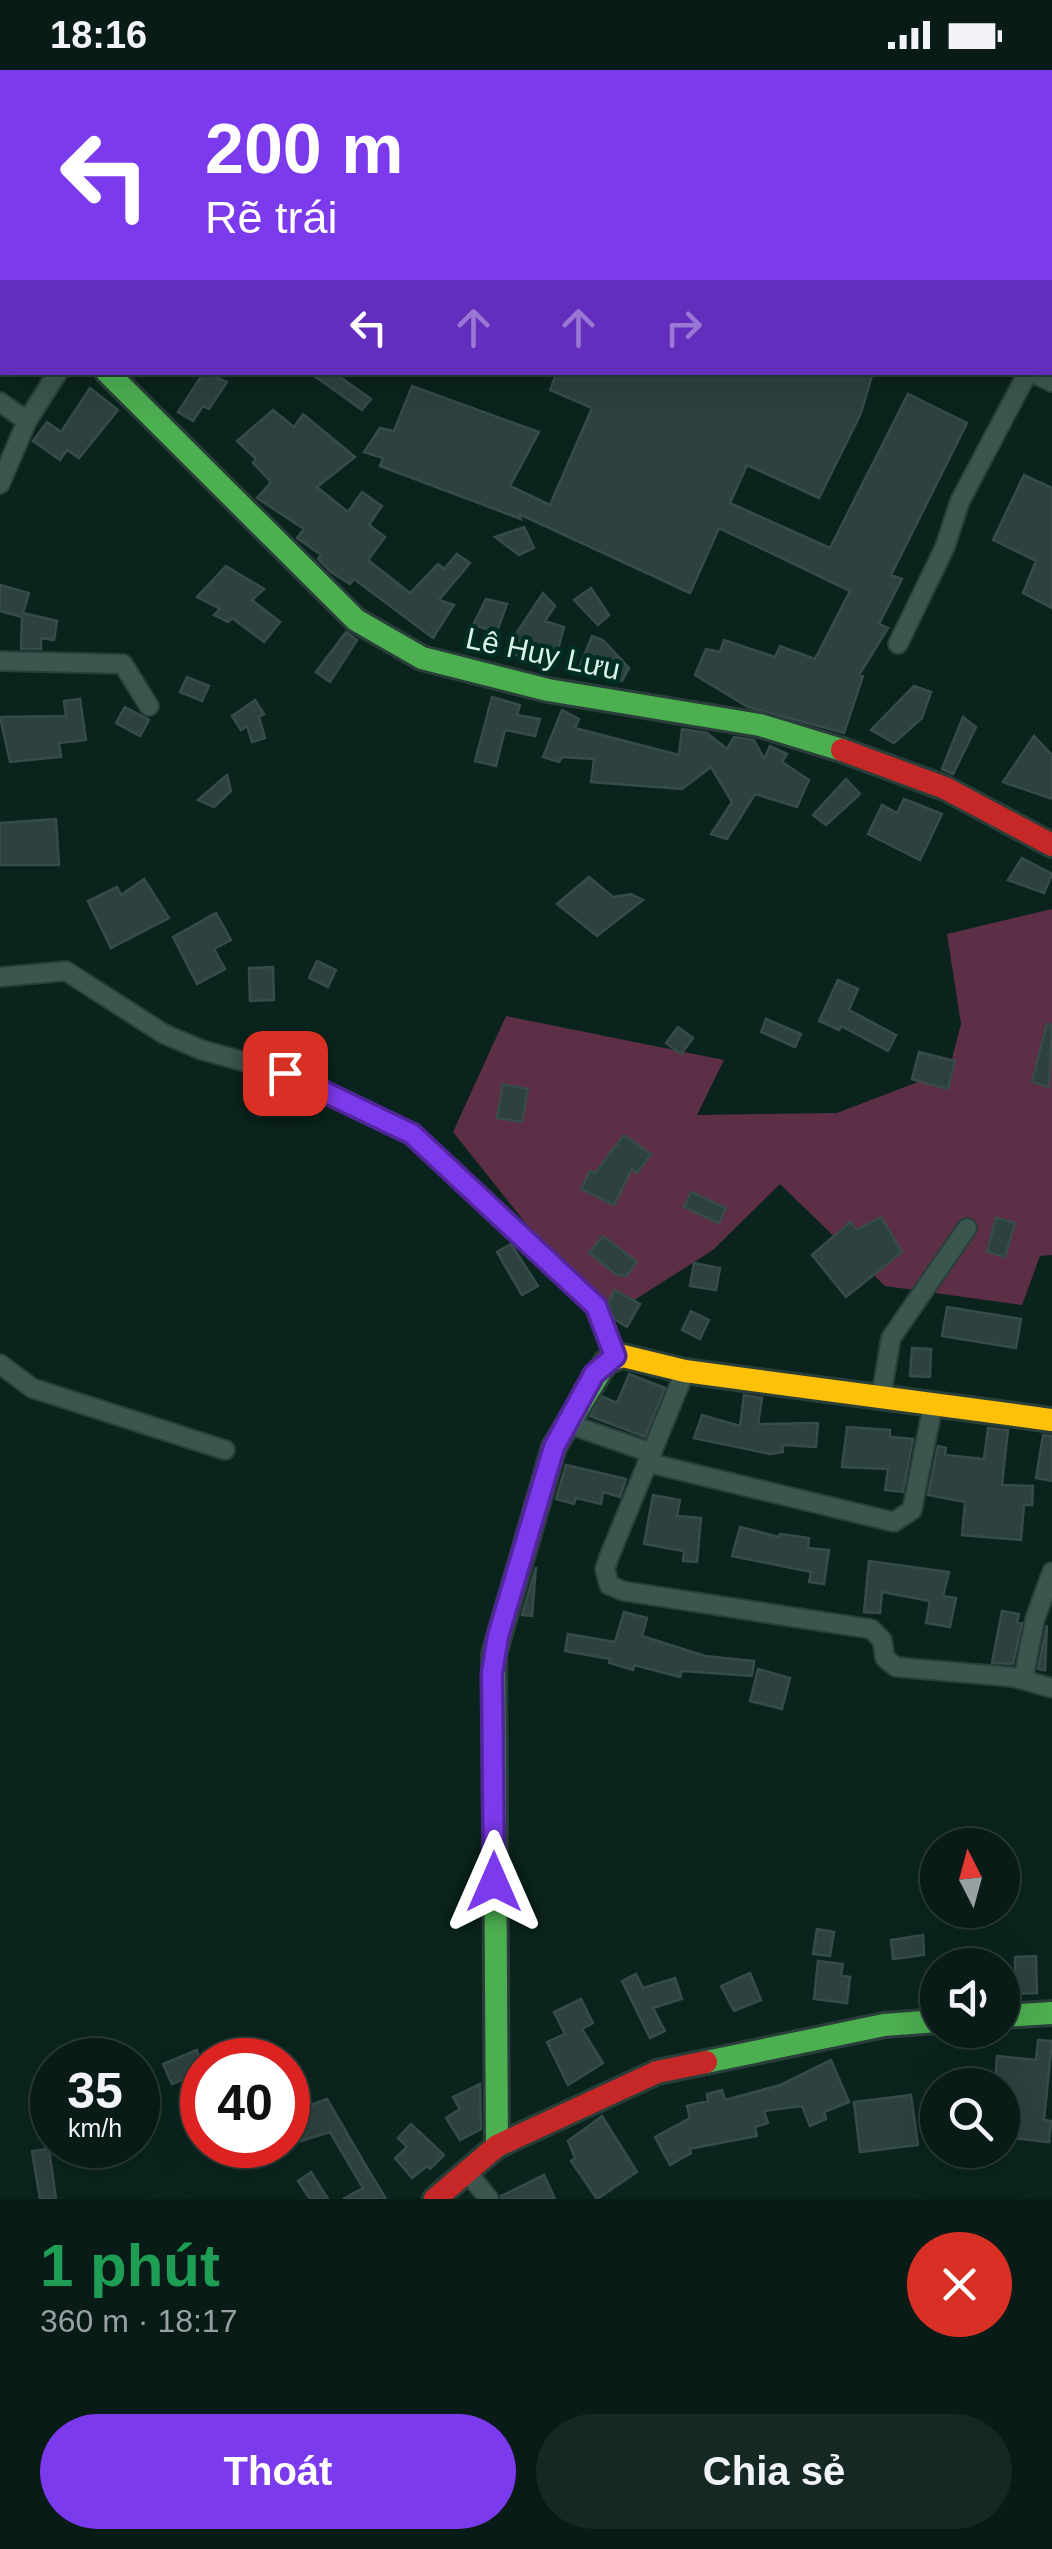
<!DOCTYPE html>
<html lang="vi">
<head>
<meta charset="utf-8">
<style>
	:root { --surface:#081b16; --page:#162823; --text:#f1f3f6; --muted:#98a1a1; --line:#293935; --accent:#7c3aed }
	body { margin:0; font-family:Arial,sans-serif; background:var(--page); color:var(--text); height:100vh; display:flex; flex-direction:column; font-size:38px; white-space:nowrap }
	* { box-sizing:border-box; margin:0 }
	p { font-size:32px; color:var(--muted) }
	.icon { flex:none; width:55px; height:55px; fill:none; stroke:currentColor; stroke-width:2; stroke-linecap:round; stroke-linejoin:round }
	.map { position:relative; height:2129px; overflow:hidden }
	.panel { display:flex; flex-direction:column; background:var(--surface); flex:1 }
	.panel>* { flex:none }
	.top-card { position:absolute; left:0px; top:0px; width:1052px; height:305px; box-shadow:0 10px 40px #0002,0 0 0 2px var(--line); background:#7c3aed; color:#fff; overflow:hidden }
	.needle { width:65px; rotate:354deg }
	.fabs { position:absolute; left:920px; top:1758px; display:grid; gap:20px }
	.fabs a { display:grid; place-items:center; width:100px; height:100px; border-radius:50%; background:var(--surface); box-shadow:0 10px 40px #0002,0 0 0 2px var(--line); font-size:50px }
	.speed { position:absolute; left:30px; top:1968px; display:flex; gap:20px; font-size:50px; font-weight:700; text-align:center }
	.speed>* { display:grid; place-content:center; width:130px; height:130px; border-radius:50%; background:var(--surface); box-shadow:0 10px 40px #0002,0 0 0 2px var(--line); line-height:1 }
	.speed small { font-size:25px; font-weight:400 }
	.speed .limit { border:15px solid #d22; background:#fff; color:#111 }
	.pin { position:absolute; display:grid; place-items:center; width:85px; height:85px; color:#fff; margin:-42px; border-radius:20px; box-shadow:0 5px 15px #0006 }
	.me { position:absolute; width:110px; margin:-55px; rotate:0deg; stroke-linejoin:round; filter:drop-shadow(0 0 8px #0008) }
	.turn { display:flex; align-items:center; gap:35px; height:210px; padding:0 40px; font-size:45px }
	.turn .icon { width:130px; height:130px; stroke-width:2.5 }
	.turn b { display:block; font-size:70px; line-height:85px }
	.lanes { display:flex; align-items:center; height:95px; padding:0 40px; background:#0003; justify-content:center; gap:50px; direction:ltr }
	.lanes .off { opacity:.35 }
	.round { display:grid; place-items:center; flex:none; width:105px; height:105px; border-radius:52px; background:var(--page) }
	.summary { display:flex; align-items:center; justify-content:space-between; height:170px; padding:0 40px }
	h1 { font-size:60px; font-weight:700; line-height:75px; color:#1e9e55 }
	.action { display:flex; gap:20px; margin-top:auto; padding:20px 40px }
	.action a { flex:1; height:115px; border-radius:60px; background:var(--accent); color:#fff; font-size:40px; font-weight:700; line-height:115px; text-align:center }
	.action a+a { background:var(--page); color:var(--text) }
	.status { display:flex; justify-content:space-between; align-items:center; height:70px; padding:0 50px; background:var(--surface); direction:ltr }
	.status svg { height:28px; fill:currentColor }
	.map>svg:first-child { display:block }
	.green { fill:#5d2f47 }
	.building { fill:#2d413f; stroke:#374b4a; stroke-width:2.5 }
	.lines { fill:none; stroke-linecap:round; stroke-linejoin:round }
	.street-casing { stroke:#2a3e39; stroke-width:22 }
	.fast-casing { stroke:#2a3e39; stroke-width:28 }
	.slow-casing { stroke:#2a3e39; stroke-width:28 }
	.jam-casing { stroke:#2a3e39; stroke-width:28 }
	.street { stroke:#3a564e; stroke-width:18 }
	.fast { stroke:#4caf50; stroke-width:22 }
	.slow { stroke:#ffc107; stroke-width:22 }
	.jam { stroke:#c62828; stroke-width:22 }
	.route-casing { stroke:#51269a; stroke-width:25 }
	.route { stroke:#7c3aed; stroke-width:18 }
	.labels { text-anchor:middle; stroke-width:9; stroke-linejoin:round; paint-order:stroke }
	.street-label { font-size:30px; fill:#dcf3ea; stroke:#002e22 }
</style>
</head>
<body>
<div class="status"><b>18:16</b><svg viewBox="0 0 49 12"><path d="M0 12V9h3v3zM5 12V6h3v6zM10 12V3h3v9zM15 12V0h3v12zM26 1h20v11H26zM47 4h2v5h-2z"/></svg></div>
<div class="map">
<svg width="1052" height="2129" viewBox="0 0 1052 2129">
	<rect width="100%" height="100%" fill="#0a241d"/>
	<!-- green -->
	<path class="green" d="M1052,839V1185L1040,1186L1022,1235L885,1216L780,1114L713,1180L603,1250L453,1062L506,946L724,990L697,1045L837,1043L949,1000L961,954L947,864Z"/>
	<!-- building -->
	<path class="building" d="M204,302L227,312L209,339L203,336L193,351L178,342Z
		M309,302H333L371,329L362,340Z
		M557,302H873L861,343L819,428L747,395L730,433L830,478L908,324L967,353L891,505L902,509L879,554L888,558L859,605L863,606L844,663L748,637L695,605L706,579L720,582L724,570L775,587L780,576L815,589L850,521L719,458L690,523L519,444L521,449L380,396L383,388L364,382L380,358L394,361L412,316L539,362L510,416L550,435L592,338L550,320Z
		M90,318L118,340L79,388L67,380L60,390L33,371L47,352L61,362Z
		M273,340L294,357L303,344L355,387L317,417L348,442L362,422L382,436L369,455L385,467L368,490L410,523L438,494L444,499L457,484L470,493L439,530L454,535L433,568L354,509L350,514L331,502L318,489L321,485L297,468L304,459L257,428L271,412L253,393L256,389L237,371Z
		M1024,405L1052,418V538L1023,523L1036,491L993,470Z
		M524,457L534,478L519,485L495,467Z
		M226,496L264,519L252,530L280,552L264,572L232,548L228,552L214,545L220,539L197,527Z
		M0,515L29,523L23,543L57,551L54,570L41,568V579H21L22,547L0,541Z
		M591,518L609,545L598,555L574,530Z
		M543,523L555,536L545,551L564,557L553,598L531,594L506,579Z
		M486,529L507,534L497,562L473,555Z
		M346,562L357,570L330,612L316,602Z
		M592,566L603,570L629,598L622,611L579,598Z
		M187,607L209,616L202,631L180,622Z
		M914,616L931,622L922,648L894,673L871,660Z
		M492,627L520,635L517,645L540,649L535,666L505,660L496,696L475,691Z
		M80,629L86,670L59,673L61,687L10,692L0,647L66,646L64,631Z
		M255,630L264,644L259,647L265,668L252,672L247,656L241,660L232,646Z
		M125,637L149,650L140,666L116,653Z
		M562,640L579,649L575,658L679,685L682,659L707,663L727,679L734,667L754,670L764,689L770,676L787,684L782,692L809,710L797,737L755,724L727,769L711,764L732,732L711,697L682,719L591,712L594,689L562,687L559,692L543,687Z
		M963,647L976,657L953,704L942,699Z
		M1034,666L1052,685V729L1003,712Z
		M227,705L231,721L214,737L198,730Z
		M846,709L860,724L826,755L813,745Z
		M904,729L942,744L920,790L868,764L882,735L897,743Z
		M56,749L59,795H0V753Z
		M1022,788L1052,804L1044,823L1008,810Z
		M589,807L613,827L631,824L643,830L597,866L557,834Z
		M144,809L169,848L111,878L88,831L117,817L121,825Z
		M216,843L231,870L214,879L225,899L197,914L173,867Z
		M317,891L336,900L328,917L309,908Z
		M273,897L274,930L250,931L249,898Z
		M838,910L858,919L849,940L896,965L888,981L841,956L839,960L819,951Z
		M766,949L801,964L795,977L761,962Z
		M1047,954L1052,955L1049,1017L1032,1012Z
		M678,957L693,968L681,984L666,973Z
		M919,982L955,991L948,1019L912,1009Z
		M503,1014L528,1019L522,1052L497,1048Z
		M624,1065L651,1084L637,1103L632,1099L614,1135L581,1119L590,1101L595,1103Z
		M691,1122L726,1138L719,1153L684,1137Z
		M881,1147L902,1182L846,1227L812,1185L850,1152L857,1160Z
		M996,1148L1015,1153L1005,1187L987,1182Z
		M603,1166L637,1192L626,1206L617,1205L589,1183Z
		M511,1174L538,1216L522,1225L497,1182Z
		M694,1193L720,1198L716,1220L690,1216Z
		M615,1220L640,1234L627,1257L614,1249L608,1233Z
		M947,1237L1021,1249L1016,1278L942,1266Z
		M691,1241L709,1250L700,1269L682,1260Z
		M912,1278L931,1279L930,1307L910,1306Z
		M629,1304L665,1318L645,1367L590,1346L601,1326L617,1333Z
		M744,1325L762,1328L758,1354L818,1353L816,1377L782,1375L783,1382L770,1384L694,1368L702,1345L740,1356Z
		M847,1357L890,1360V1367L913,1369L903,1422L885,1420L888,1399L842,1397Z
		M988,1358L1008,1360L1002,1415L1033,1416L1032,1435H1024L1021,1470L962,1465L965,1432L928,1425L938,1376L946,1378L945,1385L984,1389Z
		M1043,1365L1052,1366V1411L1036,1408Z
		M566,1395L626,1409L620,1427L603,1422L601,1434L576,1428L574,1434L556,1429Z
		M653,1425L680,1430L677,1446L701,1448L697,1492L683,1491L684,1481L644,1474Z
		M740,1457L779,1467L780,1464L809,1468L808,1478L829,1480L824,1514L809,1512L811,1502L732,1486Z
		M869,1491L949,1502L943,1526L956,1528L950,1557L926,1553L930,1531L882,1522L880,1543L864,1542Z
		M536,1497L532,1546L522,1545Z
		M1002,1541L1019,1544L1017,1552L1022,1553L1013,1594L992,1593Z
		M624,1542L647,1548L642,1566L705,1586L754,1591L752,1606L682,1601L680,1607L634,1595L633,1600L609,1593L610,1589L565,1581L568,1564L615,1572Z
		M1047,1555L1045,1600L1038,1599Z
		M758,1599L790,1608L782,1639L750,1631Z
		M817,1859L834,1862L830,1886L813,1884Z
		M923,1865L924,1885L893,1889L891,1870Z
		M1036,1886L1037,1923L1016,1924L1015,1887Z
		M818,1891L843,1894L841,1905L850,1907L847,1933L814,1929Z
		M750,1903L761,1930L734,1941L721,1916Z
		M636,1904L643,1918L675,1908L682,1929L653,1938L665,1961L650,1968L622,1911Z
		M581,1929L593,1953L582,1959L603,1993L568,2015L547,1972L565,1964L554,1942Z
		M1038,1970L1052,1971L1044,2050L1051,2051L1049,2072L1011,2068L1014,2041L1002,2040V2015H995L997,1986L1036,1990Z
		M197,1980L202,2001L172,2014L163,1994Z
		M831,1990L849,2032L824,2042L826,2049L810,2056L802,2036L764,2041L768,2053L755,2057L757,2066L689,2079L691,2083L670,2095L655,2067L690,2048L687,2036L708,2031L707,2024L722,2020L725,2030L780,2015Z
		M480,2014L481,2059L460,2070L446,2048L460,2039L453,2027Z
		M911,2025L918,2075L860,2082L854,2032Z
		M327,2029L363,2091L386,2129H343L363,2118L330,2062L288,2075V2043Z
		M602,2046L637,2102L597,2129L571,2091L575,2088L568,2071Z
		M411,2054L444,2085L430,2099L427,2096L412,2108L395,2088L407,2077L398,2068Z
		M49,2079L56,2129H40L32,2081Z
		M311,2102L328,2129H310L298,2111Z
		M544,2105L555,2129H501V2126Z"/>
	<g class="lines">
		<!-- street casing -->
		<g class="street-casing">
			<path id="street" d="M398,0L403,2
				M280,2L282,0
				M0,207L2,211
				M1031,302L1052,312
				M0,332L27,351L0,414
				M27,351L58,302
				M898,574L945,477L960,431L1028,302
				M0,591L123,594L149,636
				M0,907L66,901L164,964L202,980L285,1003L412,1064L596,1236L615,1287
				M0,1294L32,1318L225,1380
				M685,1301L609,1487L605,1499L609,1515L623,1521L871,1559L882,1570L885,1588L896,1597L1013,1607L1052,1618
				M881,1327L891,1268L967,1158
				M566,1353L652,1383
				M649,1393L894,1452L912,1440L933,1335
				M1023,1610L1035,1549L1052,1502
				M469,2104L489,2129"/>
		</g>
		<!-- fast casing -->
		<g class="fast-casing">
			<path id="fast" d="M107,302L356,550L422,588L548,620L760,655L842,680
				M1002,1946L1052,1943
				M706,1992L884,1955L938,1951
				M497,2076L494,1584L554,1377L606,1292"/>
		</g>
		<!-- slow casing -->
		<g class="slow-casing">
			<path id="slow" d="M606,1292L623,1286L685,1301L1052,1350"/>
		</g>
		<!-- jam casing -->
		<g class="jam-casing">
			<path id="jam" d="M842,680L945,718L1052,775
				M435,2129L497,2076L657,2002L706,1992"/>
		</g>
		<!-- street -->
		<use href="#street" class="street"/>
		<!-- fast -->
		<use href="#fast" class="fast"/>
		<!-- slow -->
		<use href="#slow" class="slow"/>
		<!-- jam -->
		<use href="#jam" class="jam"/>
	</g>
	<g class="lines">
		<!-- route casing -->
		<g class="route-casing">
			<path id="route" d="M285,1003L412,1064L596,1236L615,1286L594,1304L554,1377L498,1566L492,1603L494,1812"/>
		</g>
		<!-- route -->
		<use href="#route" class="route"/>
	</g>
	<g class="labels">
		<!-- street labels -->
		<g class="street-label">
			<text transform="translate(543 584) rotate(12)" y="10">Lê Huy Lưu</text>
		</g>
	</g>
</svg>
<div class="fabs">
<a><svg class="needle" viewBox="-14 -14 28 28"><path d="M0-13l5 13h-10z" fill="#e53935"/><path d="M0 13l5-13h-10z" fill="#98a1a1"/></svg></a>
<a><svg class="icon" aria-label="sound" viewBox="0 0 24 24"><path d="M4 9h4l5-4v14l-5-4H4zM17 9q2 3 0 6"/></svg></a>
<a><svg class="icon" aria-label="search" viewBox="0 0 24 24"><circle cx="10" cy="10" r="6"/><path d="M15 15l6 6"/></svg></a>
</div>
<div class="speed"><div>35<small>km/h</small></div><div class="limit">40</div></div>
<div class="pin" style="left:285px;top:1003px;background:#d93025"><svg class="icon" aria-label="arrive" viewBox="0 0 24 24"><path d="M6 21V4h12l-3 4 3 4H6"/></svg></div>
<svg class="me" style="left:494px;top:1812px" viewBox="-20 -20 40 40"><path d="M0-17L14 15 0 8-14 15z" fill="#7c3aed" stroke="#fff" stroke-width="4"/></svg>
<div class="top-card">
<div class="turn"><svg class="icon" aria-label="left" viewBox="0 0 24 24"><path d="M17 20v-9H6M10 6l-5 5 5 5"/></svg><div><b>200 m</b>Rẽ trái</div></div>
<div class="lanes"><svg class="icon" aria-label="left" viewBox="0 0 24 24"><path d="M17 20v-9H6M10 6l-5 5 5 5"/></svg><svg class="icon off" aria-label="ahead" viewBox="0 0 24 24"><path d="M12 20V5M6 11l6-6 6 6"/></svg><svg class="icon off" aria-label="ahead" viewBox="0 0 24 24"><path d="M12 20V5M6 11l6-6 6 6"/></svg><svg class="icon off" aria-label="right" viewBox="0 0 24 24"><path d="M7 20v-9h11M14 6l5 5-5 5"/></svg></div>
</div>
</div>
<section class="panel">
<div class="summary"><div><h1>1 phút</h1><p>360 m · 18:17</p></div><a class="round" style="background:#d93025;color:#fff"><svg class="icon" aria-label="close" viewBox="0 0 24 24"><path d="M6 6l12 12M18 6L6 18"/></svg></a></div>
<div class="action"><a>Thoát</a><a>Chia sẻ</a></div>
</section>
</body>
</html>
